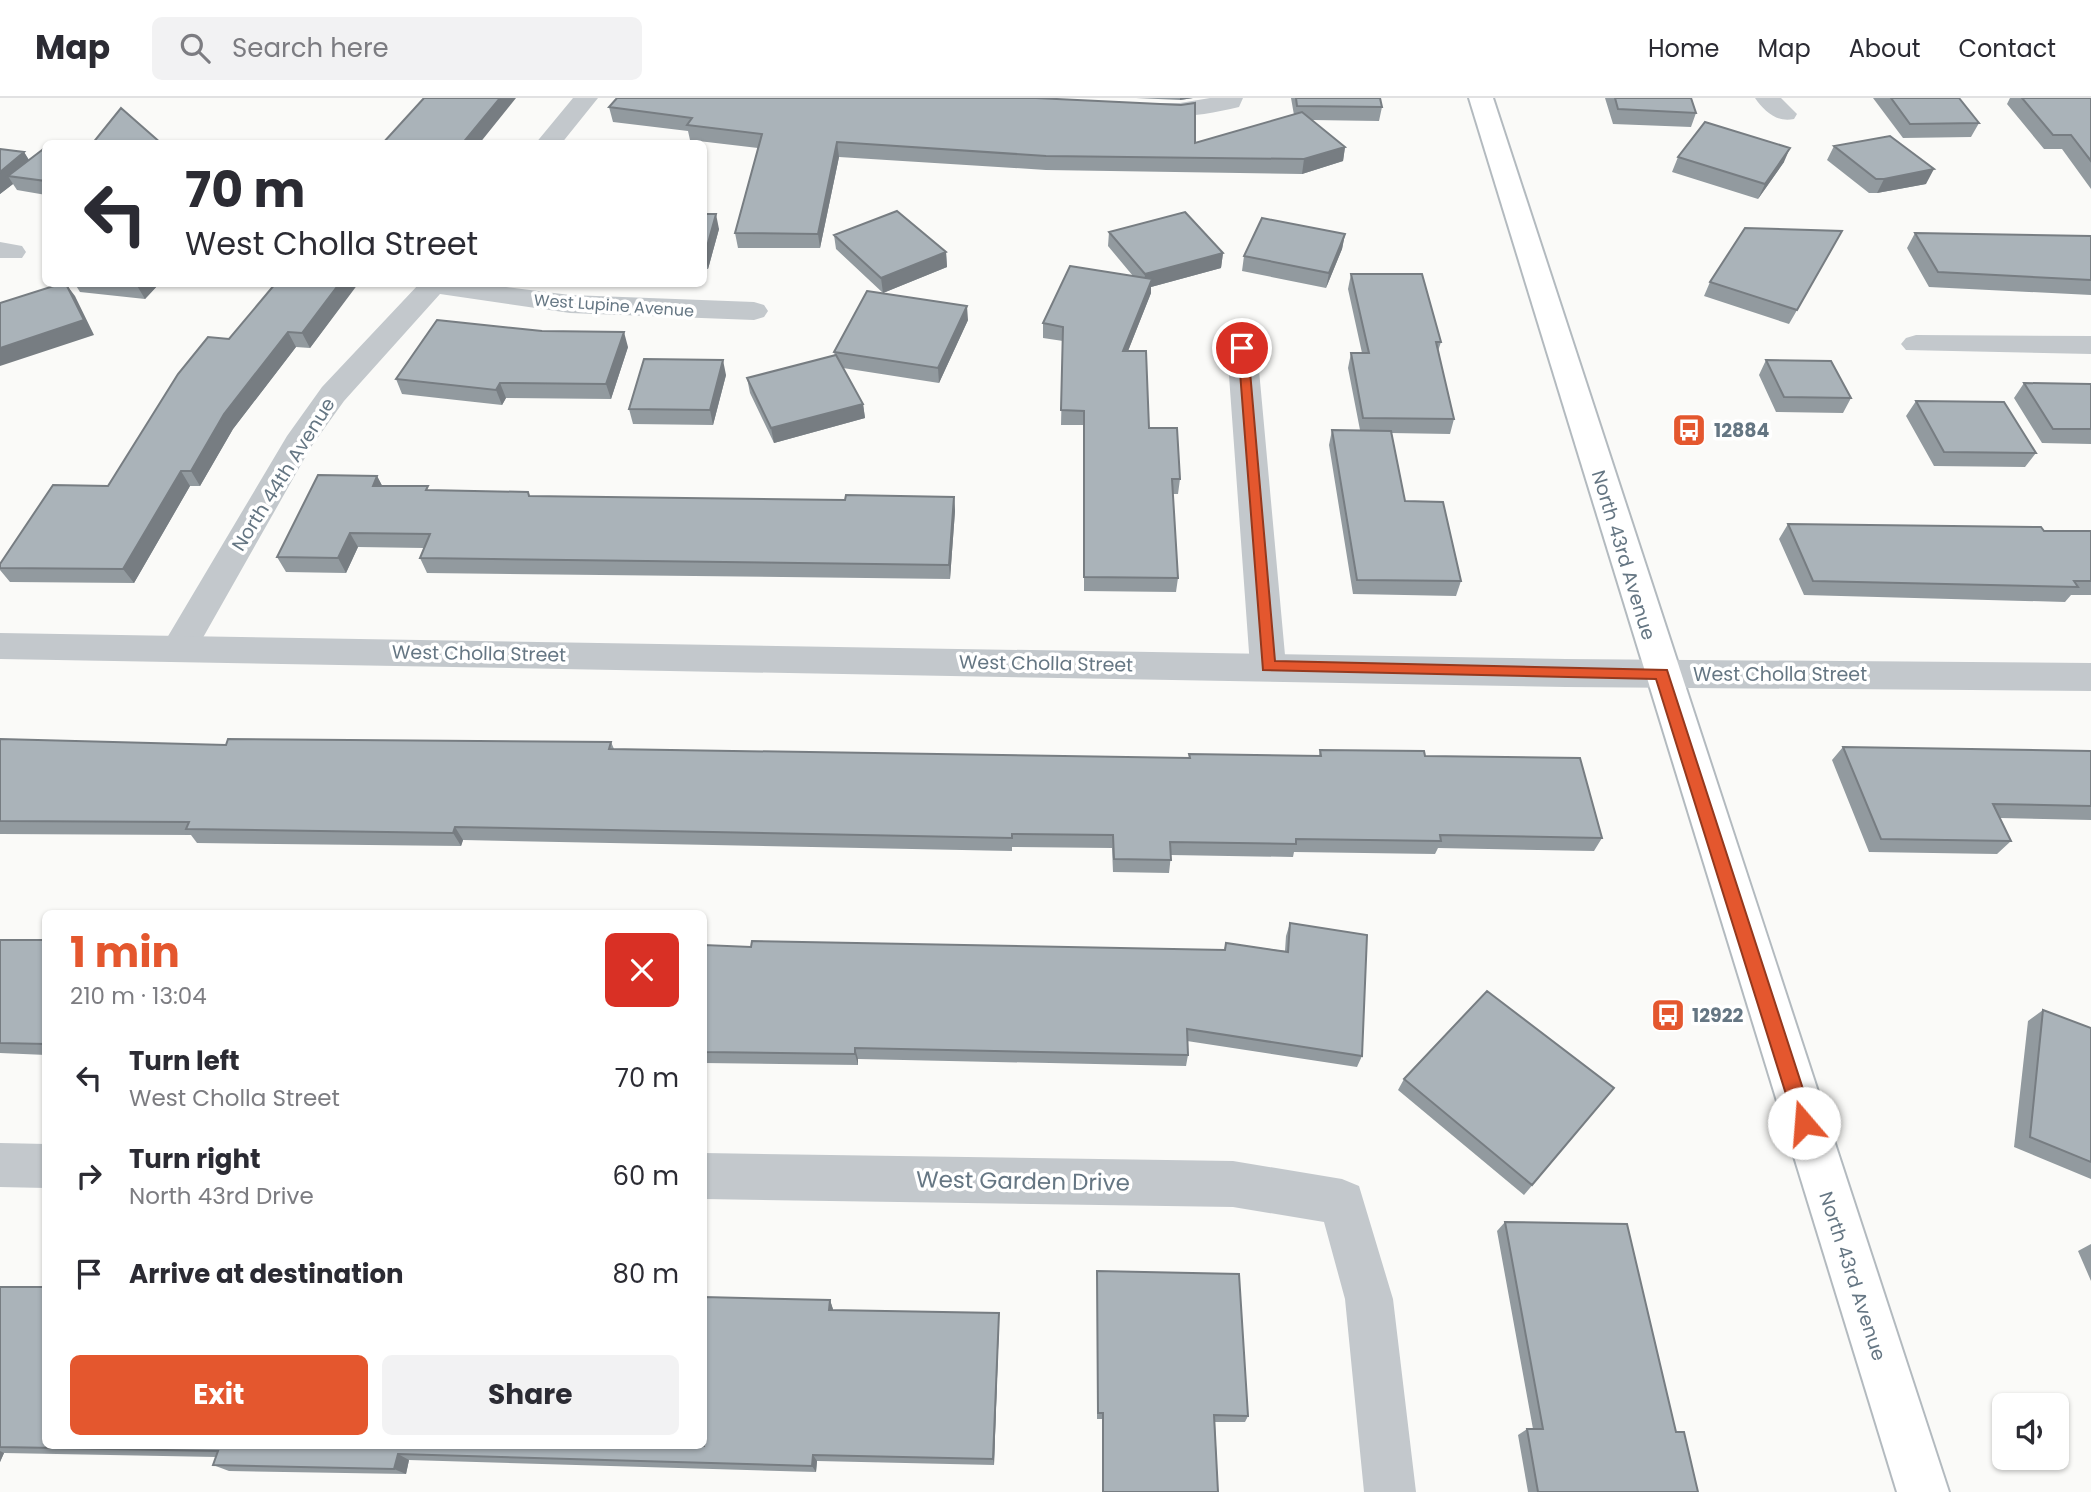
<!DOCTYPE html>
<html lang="en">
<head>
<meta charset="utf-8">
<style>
	:root { --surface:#fff; --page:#f2f2f3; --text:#2b2b33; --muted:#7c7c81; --line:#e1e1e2; --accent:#e4572e }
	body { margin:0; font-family:Poppins,sans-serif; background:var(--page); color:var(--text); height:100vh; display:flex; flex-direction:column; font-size:26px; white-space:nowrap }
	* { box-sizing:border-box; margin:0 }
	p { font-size:23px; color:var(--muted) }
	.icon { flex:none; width:38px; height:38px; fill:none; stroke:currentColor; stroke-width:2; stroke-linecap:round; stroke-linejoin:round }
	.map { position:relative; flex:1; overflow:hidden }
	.details { position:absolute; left:42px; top:812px; width:665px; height:539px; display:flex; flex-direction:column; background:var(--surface); border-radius:10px; box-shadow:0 2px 5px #0004 }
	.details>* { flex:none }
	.top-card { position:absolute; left:42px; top:42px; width:665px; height:147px; border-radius:10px; box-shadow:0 2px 5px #0004; background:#fff; color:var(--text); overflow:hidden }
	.buttons { position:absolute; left:1992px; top:1295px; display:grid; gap:14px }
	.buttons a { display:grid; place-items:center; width:77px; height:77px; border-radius:10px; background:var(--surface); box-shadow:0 2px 5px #0004; font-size:35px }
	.pin { position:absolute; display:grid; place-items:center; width:60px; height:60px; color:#fff; margin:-30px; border:4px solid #fff; border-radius:50%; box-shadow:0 2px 7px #0007 }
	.me { position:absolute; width:77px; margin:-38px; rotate:342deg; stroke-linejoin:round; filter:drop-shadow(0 0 5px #0008) }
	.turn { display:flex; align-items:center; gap:24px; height:147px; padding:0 28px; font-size:32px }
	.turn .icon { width:91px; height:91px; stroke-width:2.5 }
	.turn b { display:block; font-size:49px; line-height:60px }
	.round { display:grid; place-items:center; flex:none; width:74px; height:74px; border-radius:10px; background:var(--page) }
	.summary { display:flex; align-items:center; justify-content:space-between; height:119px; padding:0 28px }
	h1 { font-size:42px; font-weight:700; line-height:52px; color:var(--accent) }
	.button { display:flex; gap:14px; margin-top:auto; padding:14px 28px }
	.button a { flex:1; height:80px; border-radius:10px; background:var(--accent); color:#fff; font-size:28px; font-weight:700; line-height:80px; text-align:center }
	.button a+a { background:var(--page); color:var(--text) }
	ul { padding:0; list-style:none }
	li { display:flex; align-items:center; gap:21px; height:98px; padding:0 28px }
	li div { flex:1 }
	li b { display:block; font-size:26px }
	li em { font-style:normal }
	header { display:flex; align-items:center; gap:42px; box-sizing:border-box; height:98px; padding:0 35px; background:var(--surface); border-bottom:2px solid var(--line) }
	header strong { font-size:33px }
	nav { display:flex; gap:38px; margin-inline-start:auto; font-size:24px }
	.search { width:490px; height:63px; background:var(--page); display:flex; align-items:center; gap:18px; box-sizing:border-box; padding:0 24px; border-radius:10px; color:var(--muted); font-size:26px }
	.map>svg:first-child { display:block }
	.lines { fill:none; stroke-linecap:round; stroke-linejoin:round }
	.secondary-casing { stroke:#b3babf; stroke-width:4 }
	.minor { fill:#c3c8cc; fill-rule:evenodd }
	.tertiary { fill:#c3c8cc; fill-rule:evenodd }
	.secondary { fill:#fff; fill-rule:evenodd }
	.wall { fill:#929a9f }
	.shaded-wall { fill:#777d82 }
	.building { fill:#aab3b9; stroke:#777d82; stroke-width:2 }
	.route { fill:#e4572e; stroke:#94391e; stroke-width:2 }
	.labels { text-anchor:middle; stroke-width:7; stroke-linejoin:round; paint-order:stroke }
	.far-street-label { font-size:16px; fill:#657683; stroke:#fff }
	.poi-label { font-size:19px; font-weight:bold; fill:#657683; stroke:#fff; text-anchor:start }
	.street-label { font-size:19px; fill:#657683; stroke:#fff }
	.near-street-label { font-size:23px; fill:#657683; stroke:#fff }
</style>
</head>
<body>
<header>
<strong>Map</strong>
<div class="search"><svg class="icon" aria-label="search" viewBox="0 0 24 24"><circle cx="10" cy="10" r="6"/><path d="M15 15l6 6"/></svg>Search here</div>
<nav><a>Home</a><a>Map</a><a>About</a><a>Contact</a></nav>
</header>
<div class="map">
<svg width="2091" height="1394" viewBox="0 0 2091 1394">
	<rect width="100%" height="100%" fill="#fafaf8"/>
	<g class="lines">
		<!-- secondary casing -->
		<g class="secondary-casing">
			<path id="secondary" d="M1469,0H1493L1949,1394H1897Z"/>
		</g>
		<!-- minor -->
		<path class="minor" d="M573,0H598L561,46H535Z
			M1210,0H1243L1239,9C1205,17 1168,23 1134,15L1131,10L1134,5H1180Z
			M1755,0H1781L1797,16L1794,21C1777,25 1764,13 1755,0Z
			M0,144L22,148L26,154L22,160H0Z
			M419,186H483L570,197L754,204L764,207L768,213L764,219L754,222L570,215L440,196L344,303L311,349L192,559L179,563L166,559L161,550L287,338L322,289Z
			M1916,237L2091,238V256L1906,252L1901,246L1906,240Z
			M1242,241L1252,244L1257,250L1286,568L1281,578L1268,581L1255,578L1250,568L1227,250L1232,244Z
			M0,1045L46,1046V1090L0,1089Z
			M704,1055L1233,1063L1342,1081L1359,1088L1393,1201L1416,1394H1364L1345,1201L1324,1124L1233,1109L704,1101Z"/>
		<!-- tertiary -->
		<path class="tertiary" d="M0,535L1566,561L2091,565V593L1566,589L0,561Z"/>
		<!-- secondary -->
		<use href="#secondary" class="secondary"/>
	</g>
	<!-- wall -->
	<path class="wall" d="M1136,0H1193L1180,2Z
		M1291,0H1380L1382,9L1379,23L1312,22L1345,49L1343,63L1302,76L1046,72L839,59L820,150H738L735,135L758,50L690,42L688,33L613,24L609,9L1195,45L1294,17Z
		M1605,0H1691L1696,15L1691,29L1613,26Z
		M1873,0H1959L1979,25L1971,39L1903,40Z
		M2010,0H2091V91L2062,51H2044L2007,6Z
		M1834,48L1926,86L1877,95H1869L1827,62Z
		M46,49V97L17,92L13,86L0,96V51L24,54L29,62Z
		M1678,59L1784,64L1758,101L1672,74Z
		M704,116L719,131L708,171H704Z
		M1109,134L1223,155L1221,170L1151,189V195L1128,253L1149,330L1180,381L1178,396H1173L1178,480L1176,494L1084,493V327H1061L1063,243L1043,240V225L1133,178L1108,148Z
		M1915,135L2091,138V197L1929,189L1907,150Z
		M1345,136L1342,151L1326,190L1242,173L1244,158Z
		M834,137L946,154L947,169L883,195L836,151Z
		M1834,148L1789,226L1704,198L1710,184Z
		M1351,176L1441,244L1438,253L1454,321L1450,336L1391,335L1405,403L1461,483L1456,498L1353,496L1329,347L1332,332H1360L1348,270L1351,255H1362L1348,191Z
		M75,186H159L145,201L80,194Z
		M160,186H191L188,188Z
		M352,193L310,250L296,249L233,331L200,388H190L134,485L10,484L0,472V466L108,388L229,241Z
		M968,222L939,285L843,270L863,306L865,320L774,345L750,295L747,280L835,258L834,254Z
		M628,249L611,301L506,300L502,307L402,296L396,281Z
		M1766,262L1851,300L1843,315L1776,314L1759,277Z
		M726,277L713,327L633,326L629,311Z
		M2024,285L2091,286V346L2042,345L2014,300Z
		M1916,303L2036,355L2025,369L1934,368L1906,318Z
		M377,378L382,388L430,392L528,394L530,398L845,402L954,399L955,413L950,481L427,475L420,460L424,450L358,449L346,475L286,474L277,459Z
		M1788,426L2091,433V497H2071L2065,504L1804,497L1779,441Z
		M0,641L226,647L611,644L614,651L1189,660V656L1319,658L1320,652L1425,658L1602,740L1594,753L1438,750L1435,756L1294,754L1293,759L1171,757L1169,775L1113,774L1112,750L1012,749V753L463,742L461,748L197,745L191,737L0,736Z
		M1843,649L2091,653V722L2000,720L2011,743L1997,756L1869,754L1832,662Z
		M1290,825L1362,958L1357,969L1187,943L1188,957L1186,968L858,961V967L704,965V847L751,849L1224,852L1226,845L1285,853L1286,838Z
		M0,842H46V957L0,955Z
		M2043,912L2091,930V1081L2014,1049L2028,923Z
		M1404,981L1614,990L1524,1097L1398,992Z
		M1505,1124L1676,1334L1698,1394H1528L1518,1337L1527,1331H1533L1497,1133Z
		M2091,1146V1183L2078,1153Z
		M1097,1173L1248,1318L1245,1324H1215L1218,1394H1102V1321H1097Z
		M0,1189L830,1202L833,1212L999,1215V1223L994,1367L817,1363L816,1374L409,1362L406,1376L229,1373L213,1367L216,1359L4,1355L0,1364Z"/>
	<!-- shaded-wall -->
	<path class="shaded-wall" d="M500,0H516L479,46H462Z
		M1180,0H1193L1180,2Z
		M837,44L839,59L820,150L818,136Z
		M1345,49L1343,63L1302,76L1304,61Z
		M1790,50L1784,64L1758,101L1765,86Z
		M24,54L33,69L8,78L13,86L0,96V74Z
		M1934,71L1926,86L1877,95L1884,81Z
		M716,116L719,131L708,171L705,156Z
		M1345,136L1342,151L1326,190L1329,175Z
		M946,154L947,169L883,195L881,180Z
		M1223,155L1221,170L1151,189V195L1122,268L1123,253L1144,191L1145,176Z
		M66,186L75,198L94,237L0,268V250Z
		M136,186H159L145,201Z
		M339,186H358L310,250L302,235Z
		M967,208L968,222L939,285L938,270Z
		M288,234L296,249L233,331L200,388L191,373L224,316Z
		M624,234L628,249L611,301L606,286Z
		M723,262L726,277L713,327L710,312Z
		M500,285L506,300L502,307L496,292Z
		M863,306L865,320L774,345L771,330Z
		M181,373L190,388L134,485L123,471Z
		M377,378L385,393L373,388Z
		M954,399L955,413L950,481L949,467Z
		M350,435L358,449L346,475L338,460Z
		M455,729L463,742L461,748L453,735Z
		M855,950L858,961V967L855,956Z
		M830,1202L833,1211L832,1220L829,1212Z
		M999,1215V1223L994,1367L993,1361Z
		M0,1353L4,1355L0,1364Z
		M398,1356L409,1362L406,1376L394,1371Z
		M813,1357L817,1363L816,1374L812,1368Z"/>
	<!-- building -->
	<path class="building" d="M424,0H500L462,46H382Z
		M617,0H1036L1181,7L1195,5V45L1302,14L1345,49L1304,61L1046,58L837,44L818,136L735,135L762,36L687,27L692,20L609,9Z
		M1296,0H1380L1382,9L1297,8Z
		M1615,0H1691L1696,15L1618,11Z
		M1891,0H1959L1979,25L1910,26Z
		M2022,0H2091V63L2071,37H2053Z
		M121,10L162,46H92Z
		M1705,24L1790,50L1765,86L1678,59Z
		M1890,38L1934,71L1884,81H1876L1834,48Z
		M46,49V83L8,78Z
		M0,51L24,54L0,74Z
		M897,113L946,154L881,180L834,137Z
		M1185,114L1223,155L1145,176L1109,134Z
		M704,116H716L705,156H704Z
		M1262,120L1345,136L1329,175L1244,158Z
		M1745,130L1842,133L1797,212L1710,184Z
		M1915,135L2091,138V182L1938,174Z
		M1070,168L1152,181L1123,253H1146L1149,330H1177L1180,381H1172L1178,480L1084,479V313L1061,312L1063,229L1043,225Z
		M1351,176H1422L1441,244H1436L1454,321L1363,320L1351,255H1369Z
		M60,186H66L84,222L0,250V205Z
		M275,186H339L302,235L288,234L224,316L191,373H181L123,471L0,470V466L53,387L108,388L178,276L208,239L229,241Z
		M867,193L967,208L938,270L834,254Z
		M437,222L542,233L624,234L606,286L500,285L496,292L396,281Z
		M836,257L863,306L771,330L747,280Z
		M644,261L723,262L710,312L629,311Z
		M1766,262L1831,263L1851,300L1784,299Z
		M2024,285L2091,286V331H2053Z
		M1916,303L2004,304L2036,355L1944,354Z
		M1332,332L1391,333L1405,403L1443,404L1461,483L1357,482Z
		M318,377L377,378L373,388H428L426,392L528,394L529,398L845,402L846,397L954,399L949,467L420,460L430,436L350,435L338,460L277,459Z
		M1788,426L2041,429L2044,433H2091V483H2074L2078,489L1813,483Z
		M0,641L226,647L228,641L611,644L609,651L1190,660L1189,656L1321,658L1320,652L1424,653L1425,658L1580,660L1602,740L1440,737L1441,743L1296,741V746L1170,744L1171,762L1114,761L1113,737L1012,736V740L455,729L453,735L186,731L189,724L0,723Z
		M1843,649L2091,653V708L1993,706L2011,743L1881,741Z
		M1290,825L1367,837L1362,958L1187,931L1188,957L855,950V956L704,954V847L751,849L752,843L1225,852L1226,845L1288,854Z
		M0,842H46V946L0,945Z
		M1487,893L1614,990L1532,1087L1404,981Z
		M2043,912L2091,930V1064L2030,1039Z
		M1505,1124L1627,1126L1676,1334H1684L1698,1394H1538L1527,1331H1543Z
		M1097,1173L1239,1176L1248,1318L1214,1317L1218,1394H1103V1315H1098Z
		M0,1189H46V1348H704V1199L830,1202L829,1212L999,1215L993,1361L813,1357L812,1368L398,1356L394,1371L213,1367L218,1353L0,1349Z"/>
	<!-- route -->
	<path class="route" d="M1238,248L1248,250L1275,563L1667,572L1814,1025L1811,1031L1804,1034L1798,1031L1795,1025L1656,581L1263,572Z"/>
	<!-- icons -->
	<defs>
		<g id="bus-square" transform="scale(1.75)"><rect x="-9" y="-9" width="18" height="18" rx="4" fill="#e4572e" stroke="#fff"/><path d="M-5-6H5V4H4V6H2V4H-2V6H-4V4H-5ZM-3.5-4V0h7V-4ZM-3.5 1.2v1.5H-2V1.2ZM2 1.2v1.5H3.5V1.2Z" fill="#fff"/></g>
	</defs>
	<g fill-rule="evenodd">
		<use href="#bus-square" x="1689" y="332"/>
		<use href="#bus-square" x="1668" y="917"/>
	</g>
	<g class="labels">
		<!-- far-street labels -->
		<g class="far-street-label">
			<text transform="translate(614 207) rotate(4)" y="6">West Lupine Avenue</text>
		</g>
		<!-- poi labels -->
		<g class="poi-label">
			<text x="1714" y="339">12884</text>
			<text x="1692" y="924">12922</text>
		</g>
		<!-- street labels -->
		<g class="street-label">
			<text transform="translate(283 376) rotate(-58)" y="7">North 44th Avenue</text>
			<text transform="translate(1624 457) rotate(73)" y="7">North 43rd Avenue</text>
			<text transform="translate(479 555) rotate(1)" y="7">West Cholla Street</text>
			<text transform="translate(1046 565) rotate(1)" y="7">West Cholla Street</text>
			<text x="1780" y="583">West Cholla Street</text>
			<text transform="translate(1853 1178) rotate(72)" y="7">North 43rd Avenue</text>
		</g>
		<!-- near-street labels -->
		<g class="near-street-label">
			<text transform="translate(1023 1083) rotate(1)" y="8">West Garden Drive</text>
		</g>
	</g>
</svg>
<div class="buttons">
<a><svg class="icon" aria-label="sound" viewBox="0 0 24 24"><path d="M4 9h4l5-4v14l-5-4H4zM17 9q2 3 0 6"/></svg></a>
</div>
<div class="pin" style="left:1242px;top:250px;background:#d93025"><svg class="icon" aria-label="arrive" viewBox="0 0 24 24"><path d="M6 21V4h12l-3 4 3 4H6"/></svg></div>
<svg class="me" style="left:1804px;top:1025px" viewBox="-20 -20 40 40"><circle r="19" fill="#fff"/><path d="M0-13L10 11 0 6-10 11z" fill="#e4572e"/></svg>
<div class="top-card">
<div class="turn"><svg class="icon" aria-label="left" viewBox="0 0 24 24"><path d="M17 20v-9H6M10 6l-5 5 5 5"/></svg><div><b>70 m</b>West Cholla Street</div></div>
</div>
<section class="details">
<div class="summary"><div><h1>1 min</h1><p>210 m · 13:04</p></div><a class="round" style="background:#d93025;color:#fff"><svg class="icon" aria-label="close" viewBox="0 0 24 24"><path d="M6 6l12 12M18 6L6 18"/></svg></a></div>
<ul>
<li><svg class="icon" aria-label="left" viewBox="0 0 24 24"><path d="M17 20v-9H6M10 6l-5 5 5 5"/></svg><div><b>Turn left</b><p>West Cholla Street</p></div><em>70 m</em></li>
<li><svg class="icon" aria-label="right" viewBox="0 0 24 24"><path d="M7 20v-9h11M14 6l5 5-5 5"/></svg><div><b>Turn right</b><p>North 43rd Drive</p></div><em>60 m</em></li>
<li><svg class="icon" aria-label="arrive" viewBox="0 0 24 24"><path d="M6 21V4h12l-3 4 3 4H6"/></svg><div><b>Arrive at destination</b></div><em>80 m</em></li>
</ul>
<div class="button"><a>Exit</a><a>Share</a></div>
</section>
</div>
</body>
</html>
